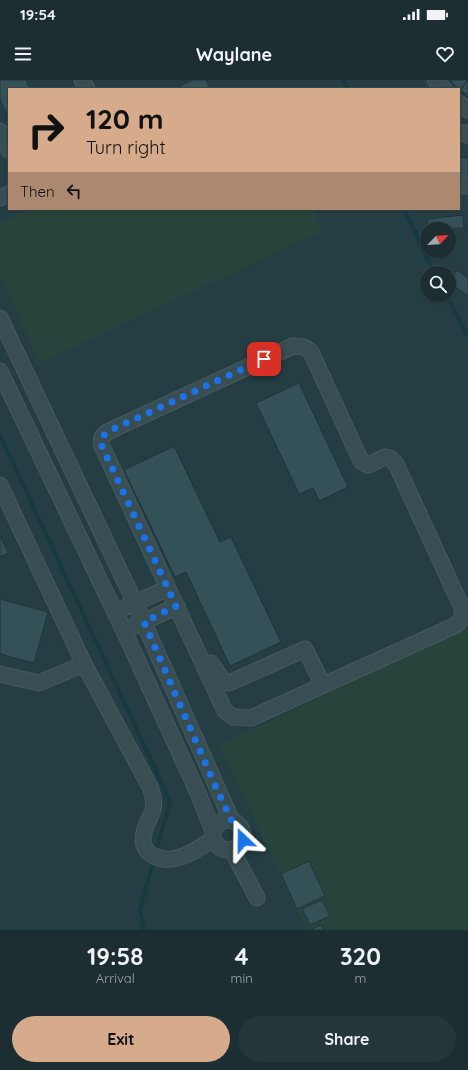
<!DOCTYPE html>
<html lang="en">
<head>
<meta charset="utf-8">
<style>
	:root { --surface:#1c2e32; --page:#25363a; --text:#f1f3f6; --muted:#a0a8ac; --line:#3a4a4d; --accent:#d6ab8b }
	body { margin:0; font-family:Quicksand,sans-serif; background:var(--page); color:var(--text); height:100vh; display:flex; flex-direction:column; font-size:15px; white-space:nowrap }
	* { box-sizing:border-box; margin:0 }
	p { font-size:13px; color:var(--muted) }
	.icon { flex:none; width:22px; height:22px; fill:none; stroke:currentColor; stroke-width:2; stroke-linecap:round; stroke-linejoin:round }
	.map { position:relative; height:850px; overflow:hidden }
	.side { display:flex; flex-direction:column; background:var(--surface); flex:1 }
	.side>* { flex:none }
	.top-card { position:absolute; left:8px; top:8px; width:452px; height:122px; border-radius:0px; box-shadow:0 1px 3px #0004,0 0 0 1px var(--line); background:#d6ab8b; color:#111; overflow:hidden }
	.needle { width:26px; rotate:65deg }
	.tools { position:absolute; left:420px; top:142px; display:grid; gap:8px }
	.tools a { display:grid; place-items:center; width:36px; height:36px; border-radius:50%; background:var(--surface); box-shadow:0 1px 3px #0004,0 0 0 1px var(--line); font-size:20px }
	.pin { position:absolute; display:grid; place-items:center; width:34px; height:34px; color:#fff; margin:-17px; border-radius:8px; box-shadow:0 2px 6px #0006 }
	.me { position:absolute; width:44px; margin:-22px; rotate:337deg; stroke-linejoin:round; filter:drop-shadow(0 0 3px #0008) }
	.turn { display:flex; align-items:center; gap:14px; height:84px; padding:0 12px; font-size:18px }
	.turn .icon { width:52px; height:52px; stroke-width:2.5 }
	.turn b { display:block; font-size:28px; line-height:34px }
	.then { display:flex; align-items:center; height:38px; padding:0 12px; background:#0003; gap:8px; font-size:15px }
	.eta { display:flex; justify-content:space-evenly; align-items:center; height:68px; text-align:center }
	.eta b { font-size:24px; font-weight:800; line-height:28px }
	.primary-button { display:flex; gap:8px; margin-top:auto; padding:8px 12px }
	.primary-button a { flex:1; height:46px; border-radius:24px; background:var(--accent); color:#111; font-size:16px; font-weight:800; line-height:46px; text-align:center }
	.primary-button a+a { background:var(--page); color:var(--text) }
	.status { display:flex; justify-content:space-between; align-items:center; height:28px; padding:0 20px; background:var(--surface); direction:ltr }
	.status svg { height:11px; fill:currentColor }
	header { display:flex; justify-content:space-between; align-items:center; height:52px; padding:0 12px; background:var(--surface); font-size:18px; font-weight:800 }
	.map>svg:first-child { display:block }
	.green { fill:#27443c }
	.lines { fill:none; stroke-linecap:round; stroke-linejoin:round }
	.stream { stroke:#173a42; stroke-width:4 }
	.building { fill:#345157; stroke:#20353a }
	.minor-casing { stroke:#465a5f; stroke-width:17 }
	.minor { stroke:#394e52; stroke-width:15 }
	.route { stroke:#1a73e8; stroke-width:7; stroke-dasharray:0 12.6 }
</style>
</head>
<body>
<div class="status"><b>19:54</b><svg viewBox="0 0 49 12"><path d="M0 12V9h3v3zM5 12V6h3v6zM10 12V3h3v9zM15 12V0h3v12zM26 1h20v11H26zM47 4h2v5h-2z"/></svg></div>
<header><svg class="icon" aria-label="menu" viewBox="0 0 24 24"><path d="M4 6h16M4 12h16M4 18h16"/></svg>Waylane<svg class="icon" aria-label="heart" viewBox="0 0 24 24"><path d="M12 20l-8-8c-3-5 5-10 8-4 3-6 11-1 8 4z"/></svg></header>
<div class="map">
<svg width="468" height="850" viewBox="0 0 468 850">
	<rect width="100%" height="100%" fill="#253e43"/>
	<!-- green -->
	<path class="green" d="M32,129H313L323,151L40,283L0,196V143Z
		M468,547V850H306L219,665Z"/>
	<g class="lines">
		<!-- stream -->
		<path class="stream" d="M344,0L348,9
			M404,129L434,193
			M446,215L468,256
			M0,355L170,721L140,830L144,850"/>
	</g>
	<!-- building -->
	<path class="building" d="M0,0H26L30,9H9V39L0,19Z
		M193,0H206L210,9H178V7Z
		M451,0H468L460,10L450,1Z
		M468,0V15L460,10Z
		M459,61L461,78H468V101H459Z
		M463,135L464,148L428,149L427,139Z
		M457,190L468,198V216L449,202Z
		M299,303L348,407L319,421L313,408L299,414L256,323Z
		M174,366L220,462L231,457L281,562L230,586L186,492L175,497L124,390Z
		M0,455L8,473L0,477Z
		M0,519L48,532L34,583L0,574Z
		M309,781L325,816L297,829L281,794Z
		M322,820L330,836L310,845L302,829Z
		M321,845L324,850H312V849Z"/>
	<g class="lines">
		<!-- minor casing -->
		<g class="minor-casing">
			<path id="minor" d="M82,0L87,9
				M435,0L444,9
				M459,23L468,30
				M0,51L9,70
				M459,52L464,53L468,56
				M459,106H468
				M0,118L9,114
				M0,238L135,523L232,741
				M293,266L304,267L311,272L361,381L368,385L385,377L390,378L396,384L463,530L461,540L456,545L251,638L233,637L225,631L101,364L102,357L107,352Z
				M0,291L124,551L198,713L213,751
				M0,405L84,584L150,707C161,735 144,737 143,759C143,765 146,772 152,775C173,787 195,771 213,759
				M115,532L168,508
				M124,551L177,526
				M211,583L224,602L229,603L305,569L323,605
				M0,594L39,603L84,584
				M213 755a15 15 0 1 1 30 0a15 15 0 1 1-30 0Z
				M232,770L257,818"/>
		</g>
		<!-- minor -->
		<use href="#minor" class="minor"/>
	</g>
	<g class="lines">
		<!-- route -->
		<path class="route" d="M243,760V752L239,745L232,741L218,712L144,542L176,526L101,364L102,357L107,352L264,279"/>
	</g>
</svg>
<div class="tools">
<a><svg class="needle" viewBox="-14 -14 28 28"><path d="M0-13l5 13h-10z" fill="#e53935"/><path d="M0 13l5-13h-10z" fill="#a0a8ac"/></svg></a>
<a><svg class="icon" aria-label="search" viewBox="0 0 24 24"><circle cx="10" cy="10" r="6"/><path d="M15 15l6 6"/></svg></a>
</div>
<div class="pin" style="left:264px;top:279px;background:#d93025"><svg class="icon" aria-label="arrive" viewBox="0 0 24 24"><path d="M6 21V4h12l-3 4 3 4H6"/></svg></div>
<svg class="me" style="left:243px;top:760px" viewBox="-20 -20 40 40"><path d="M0-17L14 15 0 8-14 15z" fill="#1a73e8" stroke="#fff" stroke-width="4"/></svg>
<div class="top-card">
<div class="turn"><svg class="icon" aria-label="right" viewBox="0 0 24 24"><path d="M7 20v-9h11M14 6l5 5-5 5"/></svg><div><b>120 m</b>Turn right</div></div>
<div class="then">Then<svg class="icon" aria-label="left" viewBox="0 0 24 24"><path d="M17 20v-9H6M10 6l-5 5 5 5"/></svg></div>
</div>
</div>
<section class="side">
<div class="eta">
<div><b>19:58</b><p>Arrival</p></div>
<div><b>4</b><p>min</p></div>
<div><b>320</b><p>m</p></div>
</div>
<div class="primary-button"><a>Exit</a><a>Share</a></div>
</section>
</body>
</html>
